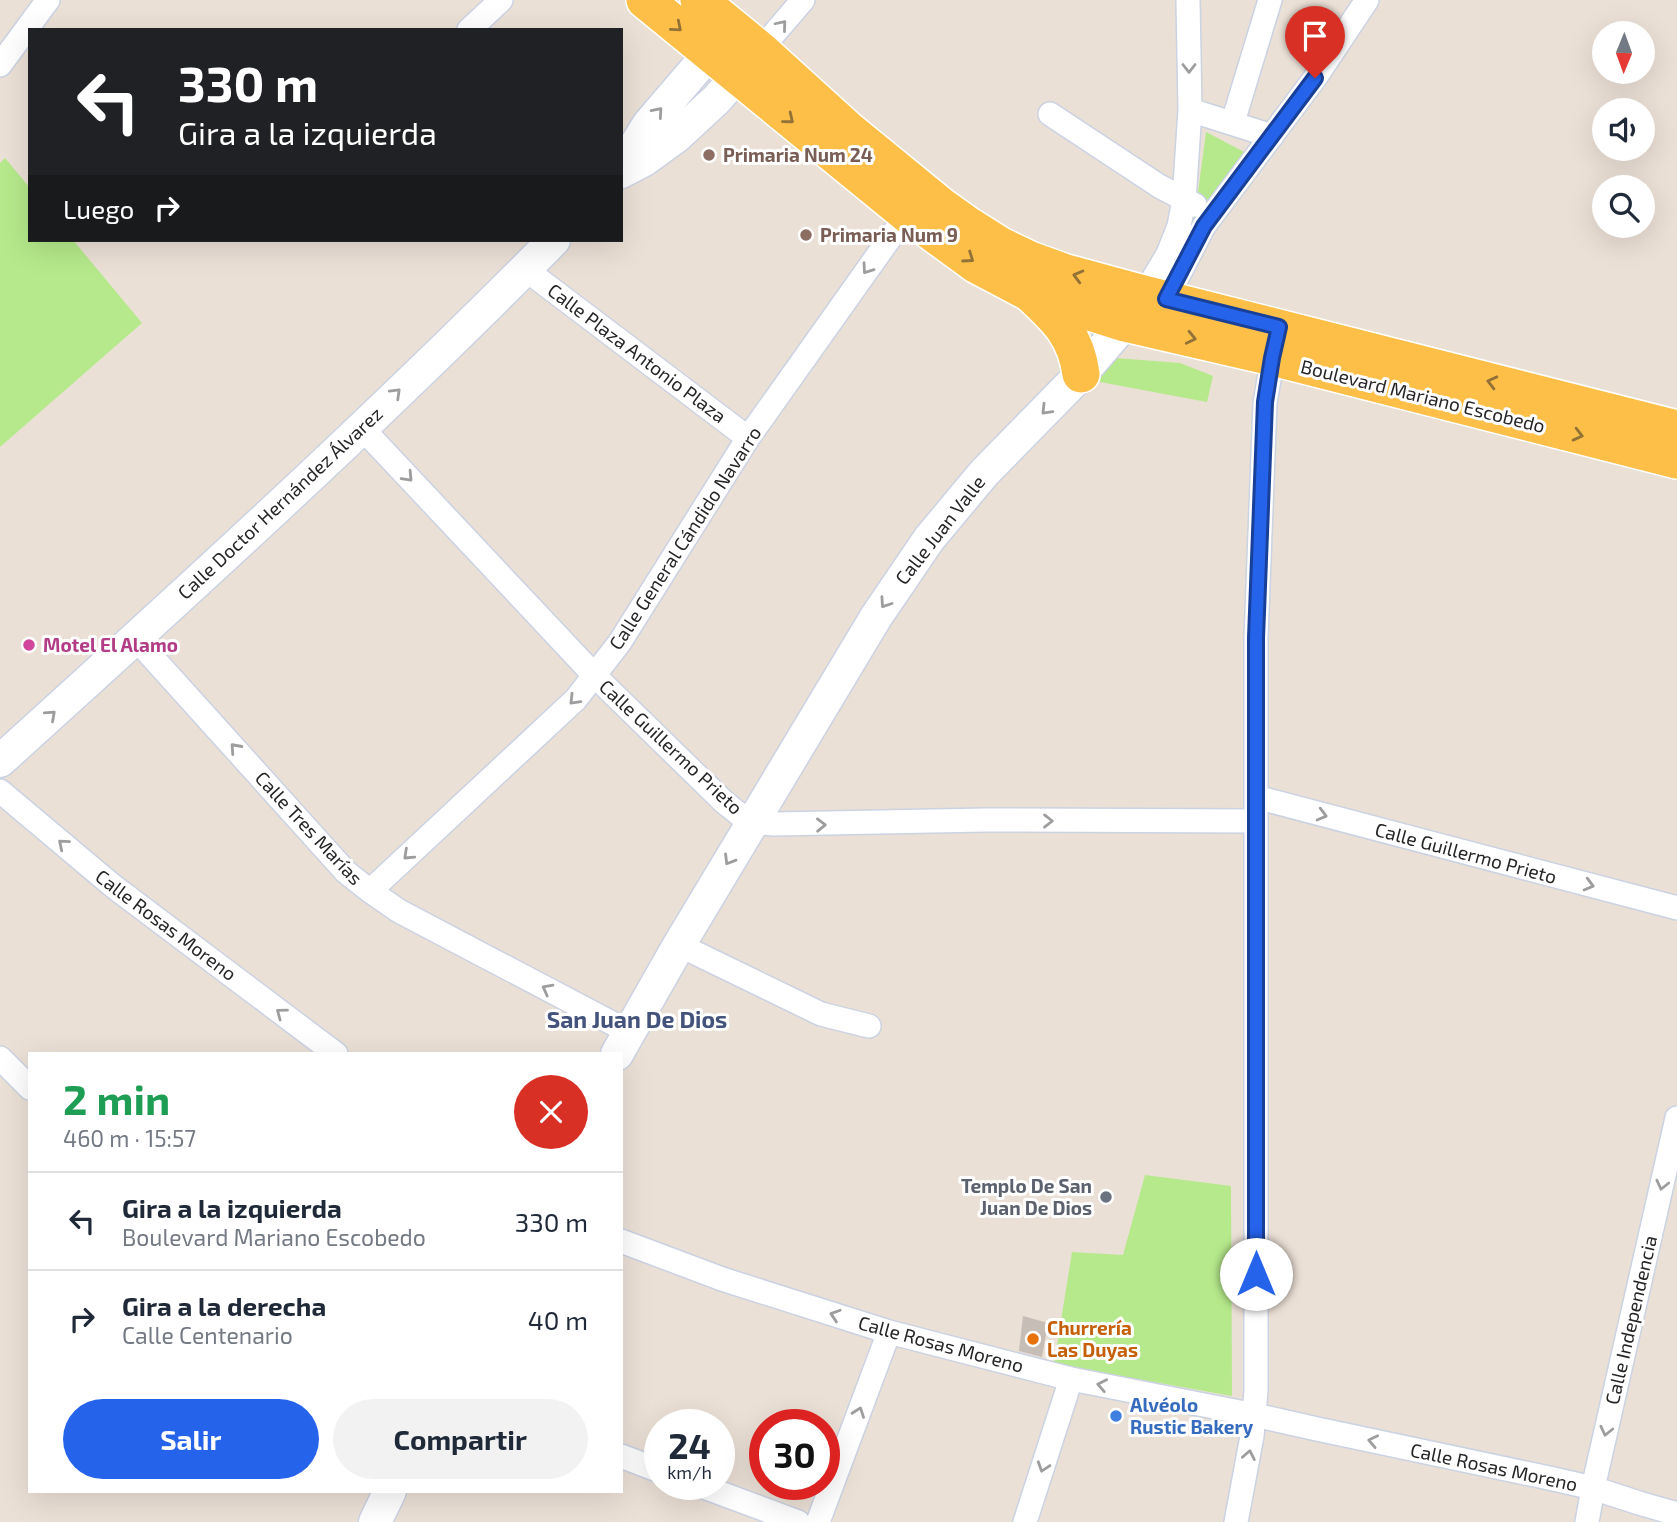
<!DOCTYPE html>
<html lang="es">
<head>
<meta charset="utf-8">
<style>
	:root { --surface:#fff; --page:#f2f2f3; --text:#1f2937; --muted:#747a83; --line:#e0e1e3; --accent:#2563eb }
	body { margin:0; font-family:"Exo 2",sans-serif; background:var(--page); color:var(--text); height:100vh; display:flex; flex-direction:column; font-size:26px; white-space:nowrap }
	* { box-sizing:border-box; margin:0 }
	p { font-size:23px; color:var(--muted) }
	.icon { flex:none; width:38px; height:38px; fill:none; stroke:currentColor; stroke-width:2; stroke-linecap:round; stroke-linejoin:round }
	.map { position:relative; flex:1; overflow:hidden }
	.details { position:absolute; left:28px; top:1052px; width:595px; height:441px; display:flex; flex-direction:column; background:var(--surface); border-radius:0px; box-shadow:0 7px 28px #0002 }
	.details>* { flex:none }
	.top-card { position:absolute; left:28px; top:28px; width:595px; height:214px; border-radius:0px; box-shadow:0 7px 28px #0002; background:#202124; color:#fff; overflow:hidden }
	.needle { width:46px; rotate:181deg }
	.buttons { position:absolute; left:1592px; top:21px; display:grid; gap:14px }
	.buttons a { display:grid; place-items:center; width:63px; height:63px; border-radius:50%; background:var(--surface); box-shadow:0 7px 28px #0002; font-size:35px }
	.speed { position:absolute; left:644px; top:1409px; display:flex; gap:14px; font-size:35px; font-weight:700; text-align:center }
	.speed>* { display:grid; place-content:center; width:91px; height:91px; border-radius:50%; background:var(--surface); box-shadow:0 7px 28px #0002; line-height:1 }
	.speed small { font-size:18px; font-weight:400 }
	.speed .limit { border:10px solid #d22; background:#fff; color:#111 }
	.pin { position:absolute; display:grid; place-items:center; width:60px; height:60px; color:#fff; margin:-72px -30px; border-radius:50% 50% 50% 0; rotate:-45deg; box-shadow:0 0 7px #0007 }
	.pin .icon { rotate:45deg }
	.me { position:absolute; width:77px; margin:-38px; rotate:0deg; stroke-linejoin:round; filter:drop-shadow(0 0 5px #0008) }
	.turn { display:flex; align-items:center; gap:24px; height:147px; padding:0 35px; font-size:32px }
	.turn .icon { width:91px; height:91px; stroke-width:2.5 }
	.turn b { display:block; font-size:49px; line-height:60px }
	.then { display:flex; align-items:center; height:66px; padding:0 35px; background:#0003; gap:14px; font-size:26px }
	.round { display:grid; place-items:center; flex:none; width:74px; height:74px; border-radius:37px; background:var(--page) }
	.head { display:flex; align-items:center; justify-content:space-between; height:119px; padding:0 35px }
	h1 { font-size:42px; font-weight:700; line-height:52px; color:#1e9e55 }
	.button { display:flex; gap:14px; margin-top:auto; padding:14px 35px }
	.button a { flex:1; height:80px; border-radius:42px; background:var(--accent); color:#fff; font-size:28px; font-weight:700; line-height:80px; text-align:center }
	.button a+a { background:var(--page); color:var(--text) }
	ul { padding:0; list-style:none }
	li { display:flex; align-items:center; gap:21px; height:98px; padding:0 35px; border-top:2px solid var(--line) }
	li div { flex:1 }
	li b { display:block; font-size:26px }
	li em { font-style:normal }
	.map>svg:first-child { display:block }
	.green { fill:#b5e98b }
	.building { fill:#c6bdb6 }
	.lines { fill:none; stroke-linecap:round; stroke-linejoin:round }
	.street-casing { stroke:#cbd2e2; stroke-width:26 }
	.secondary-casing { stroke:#cbd2e2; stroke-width:35 }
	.primary-casing { stroke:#fff; stroke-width:40 }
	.street { stroke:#fff; stroke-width:23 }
	.secondary { stroke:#fff; stroke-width:32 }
	.primary { stroke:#febf48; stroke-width:37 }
	.oneway { stroke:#9d9d9d }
	.oneway2 { stroke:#927237 }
	.route-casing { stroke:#184099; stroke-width:18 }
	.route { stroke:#2563eb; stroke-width:12 }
	.education-dot { fill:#8d6e63; stroke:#fff; stroke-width:2.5 }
	.hotel-dot { fill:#d1479c; stroke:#fff; stroke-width:2.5 }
	.worship-dot { fill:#6b7280; stroke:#fff; stroke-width:2.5 }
	.food-dot { fill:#e8710a; stroke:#fff; stroke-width:2.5 }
	.shop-dot { fill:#3f7fe0; stroke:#fff; stroke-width:2.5 }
	.labels { text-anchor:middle; stroke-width:6; stroke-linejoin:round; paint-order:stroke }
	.education-label { font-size:19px; font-weight:bold; fill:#785e54; stroke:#fff; text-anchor:start }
	.street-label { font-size:19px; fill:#262626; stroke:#fff }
	.hotel-label { font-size:19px; font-weight:bold; fill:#b23c85; stroke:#fff; text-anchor:start }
	.worship-label { font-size:19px; font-weight:bold; fill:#5b616d; stroke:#fff; text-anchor:end }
	.food-label { font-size:19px; font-weight:bold; fill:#c56008; stroke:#fff; text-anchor:start }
	.shop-label { font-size:19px; font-weight:bold; fill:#366cbe; stroke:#fff; text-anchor:start }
	.quarter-label { font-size:23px; font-weight:bold; fill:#43537b; stroke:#fff }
</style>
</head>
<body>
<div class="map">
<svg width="1677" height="1522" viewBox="0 0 1677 1522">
	<rect width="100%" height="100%" fill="#ebe0d6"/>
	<!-- green -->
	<path class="green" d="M1206,132L1250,155L1192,237Z
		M5,158L30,188V240H73L142,323L0,447V163Z
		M1103,357L1180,363L1213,376L1207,402L1100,382Z
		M1145,1175L1231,1186L1232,1396L1054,1364L1072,1252L1123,1255Z"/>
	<!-- building -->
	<path class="building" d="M1023,1316L1048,1323L1042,1357L1019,1351Z"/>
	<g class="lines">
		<!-- street casing -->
		<g class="street-casing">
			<path id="street" d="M469,30L501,0
				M760,50L803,0
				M0,65L48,0
				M1190,110L1272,136
				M1050,114L1159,186L1195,205
				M1233,122L1270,0
				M525,269L748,438
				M1144,294L1168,254L1179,226L1184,200L1190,110L1188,0
				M1160,311L1204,226L1315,78L1367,0
				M361,427L595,676L724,802L739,814L753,822L774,824L986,820L1256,821
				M135,638L346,872L370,891L399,911L629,1032
				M0,791L113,886L336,1054
				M1256,797L1677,908
				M370,891L576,699L620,642L748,438L907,214
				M679,945L821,1014L869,1026
				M0,1058L30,1088
				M621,1241L722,1279L889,1332L1071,1379L1255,1415L1317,1429L1549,1478L1593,1488L1639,1503L1677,1514
				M621,1456L660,1471
				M696,1484L798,1522
				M818,1522L889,1332
				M1025,1522L1071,1379
				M1236,1522L1252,1436L1256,1391V638L1265,403L1275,345
				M1587,1522L1593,1488L1677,1118"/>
		</g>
		<!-- secondary casing -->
		<g class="secondary-casing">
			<path id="secondary" d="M623,170L627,159L648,125L725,35
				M621,172L644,160L677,136L716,100L754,57
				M0,761C188,591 376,420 554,240
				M617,1054L679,945L876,617L929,539L984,473L1081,374L1125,323L1137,305
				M375,1522L390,1491"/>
		</g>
		<!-- primary casing -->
		<g class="primary-casing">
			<path id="primary" d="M645,0L907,214L977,265L1030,293L1125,323L1272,357L1677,460
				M699,0L760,50L847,129L941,206L969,226L999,245L1030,260L1063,272L1144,294L1677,429
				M1031,294C1058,319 1076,336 1081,374"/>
		</g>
		<!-- street -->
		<use href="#street" class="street"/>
		<!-- secondary -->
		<use href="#secondary" class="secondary"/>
		<!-- primary -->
		<use href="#primary" class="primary"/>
	</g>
	<!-- one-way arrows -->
	<defs><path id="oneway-chevron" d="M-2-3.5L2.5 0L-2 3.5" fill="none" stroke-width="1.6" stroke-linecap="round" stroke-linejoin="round" transform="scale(1.75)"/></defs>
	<g class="oneway">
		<use href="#oneway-chevron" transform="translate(782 25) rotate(-50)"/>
		<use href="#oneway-chevron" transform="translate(1189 68) rotate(90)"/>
		<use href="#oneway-chevron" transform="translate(658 112) rotate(-49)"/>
		<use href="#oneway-chevron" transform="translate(867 269) rotate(125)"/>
		<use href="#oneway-chevron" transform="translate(396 393) rotate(-44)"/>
		<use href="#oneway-chevron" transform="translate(1046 410) rotate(134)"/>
		<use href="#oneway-chevron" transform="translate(408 477) rotate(47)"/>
		<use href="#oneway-chevron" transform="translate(885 603) rotate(124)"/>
		<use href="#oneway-chevron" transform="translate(574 700) rotate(134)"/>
		<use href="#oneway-chevron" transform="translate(51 715) rotate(-42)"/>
		<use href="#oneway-chevron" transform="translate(235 748) rotate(-132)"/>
		<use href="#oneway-chevron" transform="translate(1322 815) rotate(15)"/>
		<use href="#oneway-chevron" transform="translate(1048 821)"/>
		<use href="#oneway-chevron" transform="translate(821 825) rotate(-1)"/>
		<use href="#oneway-chevron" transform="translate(63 844) rotate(-140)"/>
		<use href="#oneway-chevron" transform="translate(408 855) rotate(137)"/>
		<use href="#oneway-chevron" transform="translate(729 860) rotate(121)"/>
		<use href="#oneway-chevron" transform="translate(1589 885) rotate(15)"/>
		<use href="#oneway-chevron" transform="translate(547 989) rotate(-152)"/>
		<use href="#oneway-chevron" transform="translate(281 1013) rotate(-143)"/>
		<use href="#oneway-chevron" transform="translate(1662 1185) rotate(103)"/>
		<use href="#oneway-chevron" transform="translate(835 1315) rotate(-162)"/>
		<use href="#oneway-chevron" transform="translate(1102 1385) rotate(-169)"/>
		<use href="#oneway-chevron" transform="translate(859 1412) rotate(-70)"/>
		<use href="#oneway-chevron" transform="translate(1606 1431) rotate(103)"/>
		<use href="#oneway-chevron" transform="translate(1373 1441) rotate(-168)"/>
		<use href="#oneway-chevron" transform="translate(1249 1455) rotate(-79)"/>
		<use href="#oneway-chevron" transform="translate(1043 1467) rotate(108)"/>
	</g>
	<g class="oneway2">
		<use href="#oneway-chevron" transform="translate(677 27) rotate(40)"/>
		<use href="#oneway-chevron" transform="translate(789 119) rotate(39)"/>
		<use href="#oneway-chevron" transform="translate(969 258) rotate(35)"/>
		<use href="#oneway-chevron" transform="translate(1078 276) rotate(-165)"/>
		<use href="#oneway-chevron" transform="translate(1191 338) rotate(13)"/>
		<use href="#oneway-chevron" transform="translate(1492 382) rotate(-166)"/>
		<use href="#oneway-chevron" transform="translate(1578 435) rotate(14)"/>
	</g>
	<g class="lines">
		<!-- route casing -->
		<g class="route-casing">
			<path id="route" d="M1256,1274V638L1265,402L1272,358L1279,327L1166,299L1204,226L1315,78"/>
		</g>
		<!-- route -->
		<use href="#route" class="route"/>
	</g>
	<!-- markers -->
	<g class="education-dot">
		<circle cx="709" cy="155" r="7"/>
		<circle cx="806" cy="235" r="7"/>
	</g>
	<circle class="hotel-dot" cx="29" cy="645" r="7"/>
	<circle class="worship-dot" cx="1106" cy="1197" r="7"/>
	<circle class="food-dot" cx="1033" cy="1339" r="7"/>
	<circle class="shop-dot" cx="1116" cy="1416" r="7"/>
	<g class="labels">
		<!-- education labels -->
		<g class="education-label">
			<text x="723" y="162">Primaria Num 24</text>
			<text x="820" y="242">Primaria Num 9</text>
		</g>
		<!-- street labels -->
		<g class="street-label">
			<text transform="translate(637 353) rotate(37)" y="7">Calle Plaza Antonio Plaza</text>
			<text transform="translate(1423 396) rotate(14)" y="7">Boulevard Mariano Escobedo</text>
			<text transform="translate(280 503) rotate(-43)" y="7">Calle Doctor Hernández Álvarez</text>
			<text transform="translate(940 530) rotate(-52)" y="7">Calle Juan Valle</text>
			<text transform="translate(685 538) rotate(-57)" y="7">Calle General Cándido Navarro</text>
			<text transform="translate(671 747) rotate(43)" y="7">Calle Guillermo Prieto</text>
			<text transform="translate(309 828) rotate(47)" y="7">Calle Tres Marías</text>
			<text transform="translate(1466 853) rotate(15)" y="7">Calle Guillermo Prieto</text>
			<text transform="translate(166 925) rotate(37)" y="7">Calle Rosas Moreno</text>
			<text transform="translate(1631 1320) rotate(-77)" y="7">Calle Independencia</text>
			<text transform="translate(941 1344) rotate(15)" y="7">Calle Rosas Moreno</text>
			<text transform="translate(1494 1467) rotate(12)" y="7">Calle Rosas Moreno</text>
		</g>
		<!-- hotel labels -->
		<g class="hotel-label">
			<text x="43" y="652">Motel El Alamo</text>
		</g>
		<!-- worship labels -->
		<g class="worship-label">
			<text x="1092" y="1193">Templo De San<tspan x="1092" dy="22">Juan De Dios</tspan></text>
		</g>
		<!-- food labels -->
		<g class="food-label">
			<text x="1047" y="1335">Churrería<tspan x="1047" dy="22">Las Duyas</tspan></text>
		</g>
		<!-- shop labels -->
		<g class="shop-label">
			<text x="1130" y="1412">Alvéolo<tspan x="1130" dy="22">Rustic Bakery</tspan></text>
		</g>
		<!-- quarter labels -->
		<g class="quarter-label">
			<text x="637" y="1028">San Juan De Dios</text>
		</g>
	</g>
</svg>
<div class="buttons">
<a><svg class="needle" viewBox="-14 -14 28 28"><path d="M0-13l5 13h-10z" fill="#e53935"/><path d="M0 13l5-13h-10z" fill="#747a83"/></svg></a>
<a><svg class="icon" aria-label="sound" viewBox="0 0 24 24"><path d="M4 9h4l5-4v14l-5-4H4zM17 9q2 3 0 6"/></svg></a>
<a><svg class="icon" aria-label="search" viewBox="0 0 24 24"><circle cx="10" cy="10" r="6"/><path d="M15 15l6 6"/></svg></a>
</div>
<div class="speed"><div>24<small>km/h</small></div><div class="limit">30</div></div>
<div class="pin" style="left:1315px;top:78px;background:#d93025"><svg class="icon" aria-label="arrive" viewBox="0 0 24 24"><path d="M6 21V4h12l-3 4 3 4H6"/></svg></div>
<svg class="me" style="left:1256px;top:1274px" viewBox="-20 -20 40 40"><circle r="19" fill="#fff"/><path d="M0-13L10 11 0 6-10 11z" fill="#2563eb"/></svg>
<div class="top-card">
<div class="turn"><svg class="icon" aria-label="left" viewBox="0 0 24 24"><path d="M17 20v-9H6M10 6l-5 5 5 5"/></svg><div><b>330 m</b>Gira a la izquierda</div></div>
<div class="then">Luego<svg class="icon" aria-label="right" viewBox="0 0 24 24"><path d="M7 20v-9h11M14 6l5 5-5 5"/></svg></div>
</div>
<section class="details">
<div class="head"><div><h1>2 min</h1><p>460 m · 15:57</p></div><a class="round" style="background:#d93025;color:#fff"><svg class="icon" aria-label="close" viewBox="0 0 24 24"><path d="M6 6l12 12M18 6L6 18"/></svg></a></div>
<ul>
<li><svg class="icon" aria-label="left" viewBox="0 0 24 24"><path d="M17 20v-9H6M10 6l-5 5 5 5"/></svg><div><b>Gira a la izquierda</b><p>Boulevard Mariano Escobedo</p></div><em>330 m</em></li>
<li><svg class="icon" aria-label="right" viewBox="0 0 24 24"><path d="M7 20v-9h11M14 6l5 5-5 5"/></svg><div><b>Gira a la derecha</b><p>Calle Centenario</p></div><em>40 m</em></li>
</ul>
<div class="button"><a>Salir</a><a>Compartir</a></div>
</section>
</div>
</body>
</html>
